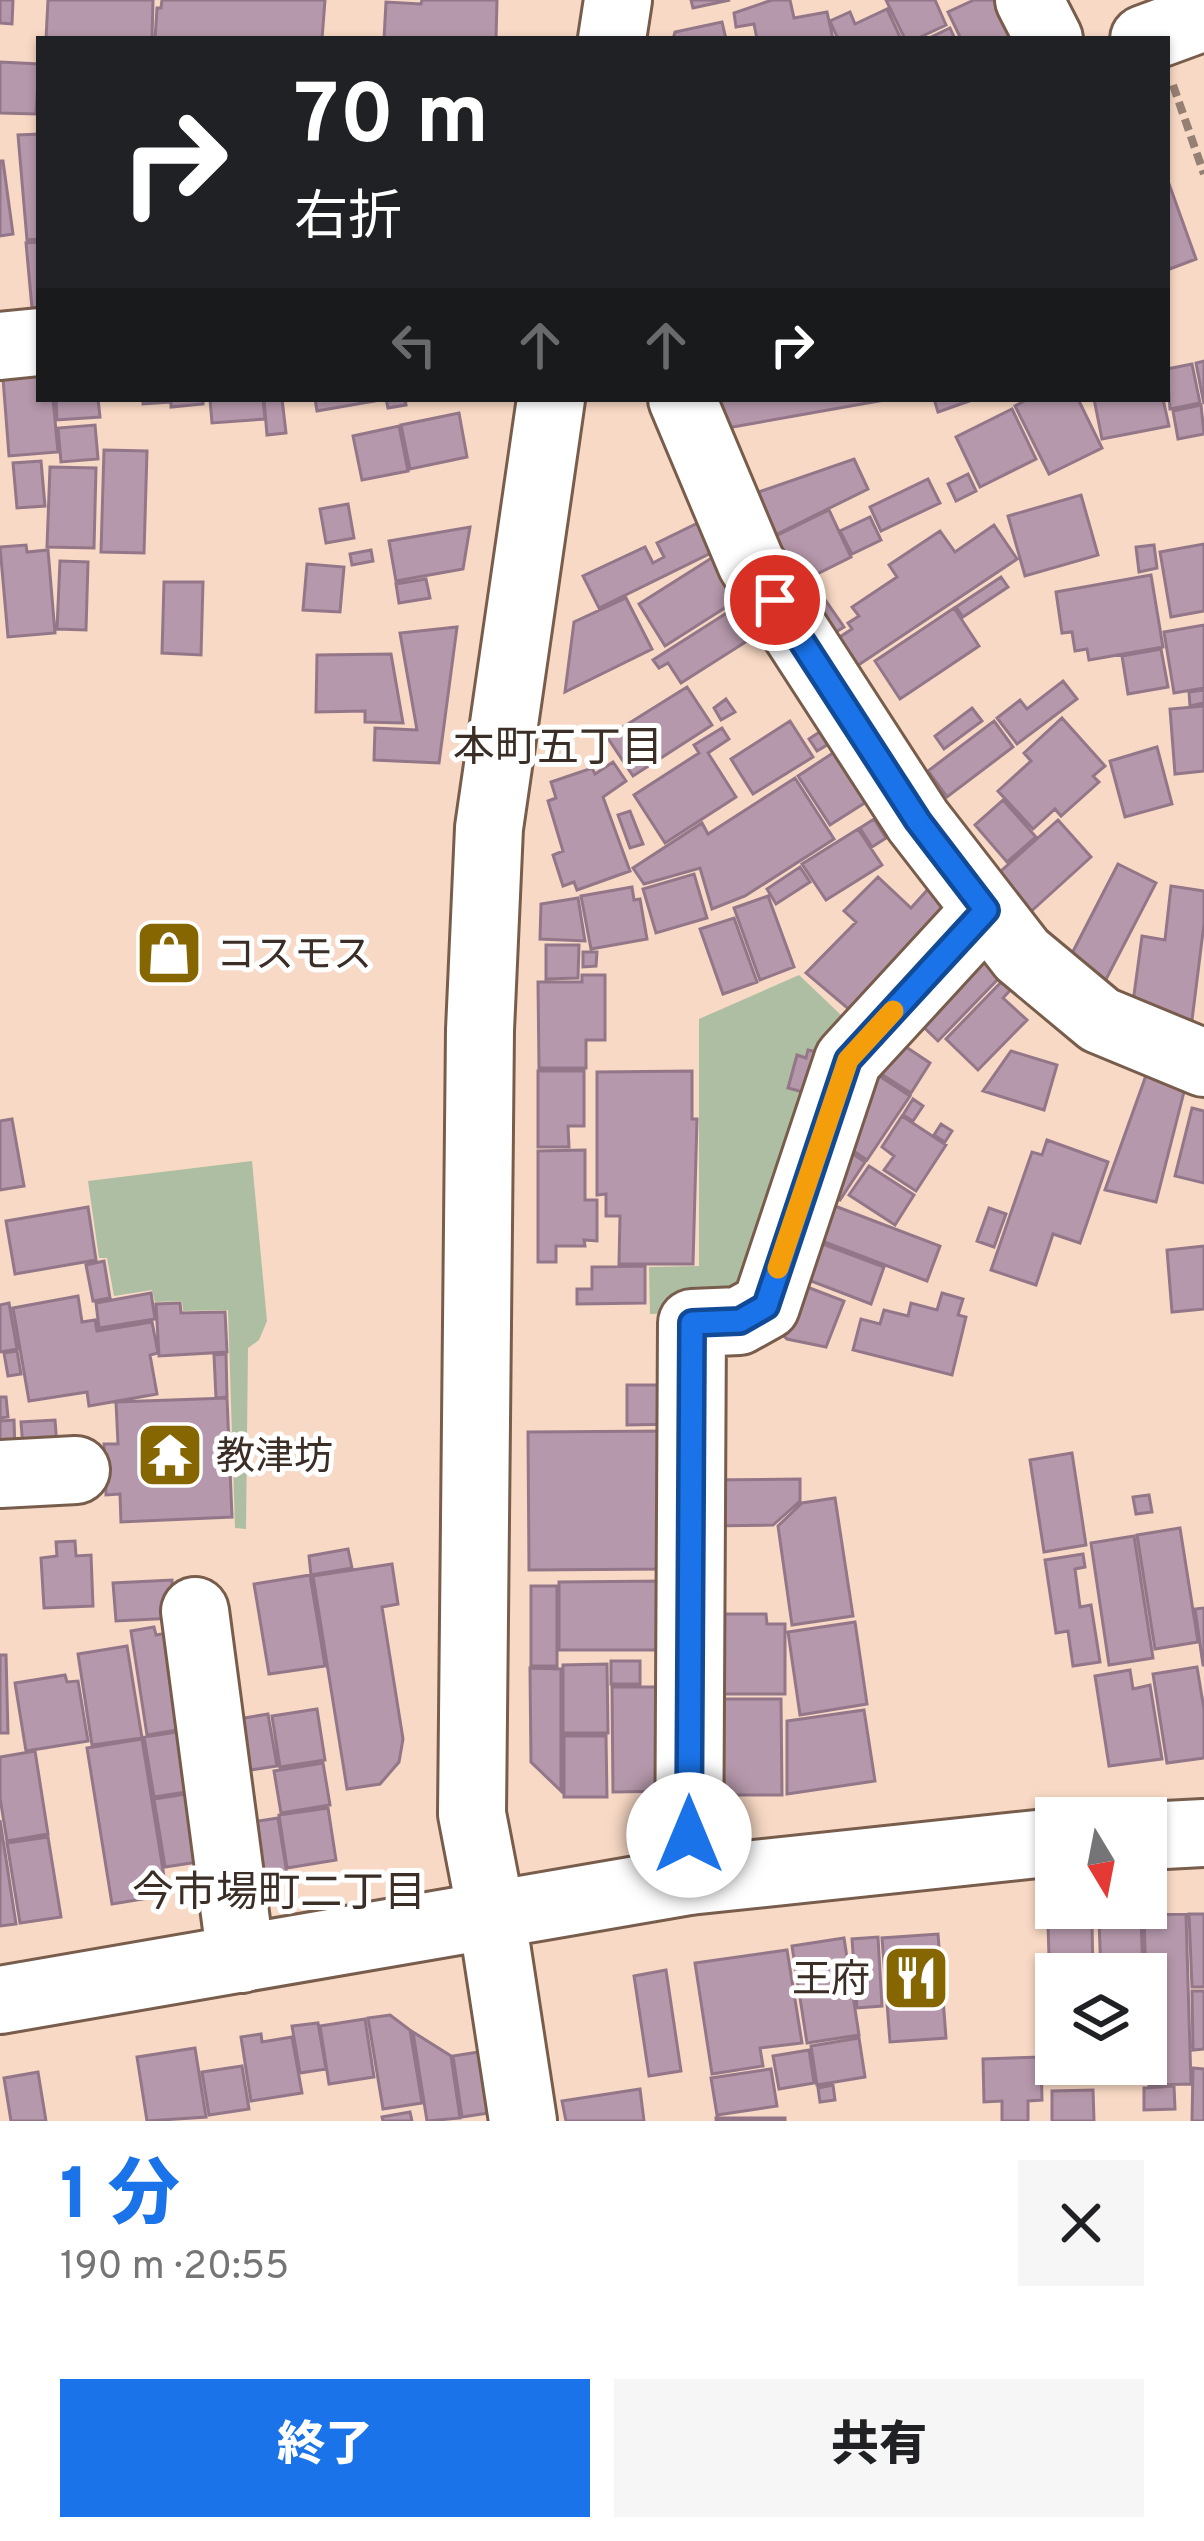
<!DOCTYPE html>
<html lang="ja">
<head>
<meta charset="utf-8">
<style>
	:root { --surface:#fff; --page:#f6f6f6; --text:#202124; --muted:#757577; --accent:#1a73e8 }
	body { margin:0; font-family:Overpass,"Noto Sans JP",sans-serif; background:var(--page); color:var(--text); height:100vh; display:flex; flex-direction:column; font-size:45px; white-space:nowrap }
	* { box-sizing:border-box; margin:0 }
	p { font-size:39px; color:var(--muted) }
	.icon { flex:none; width:66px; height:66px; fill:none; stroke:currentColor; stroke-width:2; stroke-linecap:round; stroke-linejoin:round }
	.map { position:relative; height:2121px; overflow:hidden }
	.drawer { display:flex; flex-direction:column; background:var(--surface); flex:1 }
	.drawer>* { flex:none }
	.guide { position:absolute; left:36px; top:36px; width:1134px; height:366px; border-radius:0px; box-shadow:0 3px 9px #0004; background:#202124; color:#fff; overflow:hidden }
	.needle { width:78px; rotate:170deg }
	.tools { position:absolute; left:1035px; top:1797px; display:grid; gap:24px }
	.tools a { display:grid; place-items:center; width:132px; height:132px; border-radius:0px; background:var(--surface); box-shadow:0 3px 9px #0004; font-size:60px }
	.pin { position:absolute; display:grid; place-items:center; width:102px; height:102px; color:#fff; margin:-51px; border:6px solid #fff; border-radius:50%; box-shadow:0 3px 12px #0007 }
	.me { position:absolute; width:132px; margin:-66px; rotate:0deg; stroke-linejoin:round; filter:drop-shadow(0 0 9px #0008) }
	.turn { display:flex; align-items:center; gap:42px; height:252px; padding:0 60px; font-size:54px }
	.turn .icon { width:156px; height:156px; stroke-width:2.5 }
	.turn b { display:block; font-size:84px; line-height:102px }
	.lanes { display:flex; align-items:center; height:114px; padding:0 60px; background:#0003; justify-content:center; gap:60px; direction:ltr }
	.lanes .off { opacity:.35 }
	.round { display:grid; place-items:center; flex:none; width:126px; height:126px; border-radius:0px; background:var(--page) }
	.summary { display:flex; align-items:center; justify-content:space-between; height:204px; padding:0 60px }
	h1 { font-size:72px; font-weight:800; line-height:90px; color:var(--accent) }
	.action { display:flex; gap:24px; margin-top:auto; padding:24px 60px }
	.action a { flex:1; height:138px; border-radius:0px; background:var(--accent); color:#fff; font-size:48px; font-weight:800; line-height:138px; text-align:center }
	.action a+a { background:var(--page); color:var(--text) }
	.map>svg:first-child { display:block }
	.green { fill:#aebea2 }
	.building { fill:#b598ab; stroke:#937789; stroke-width:3 }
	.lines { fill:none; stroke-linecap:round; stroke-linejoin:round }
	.minor-casing { stroke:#785d4c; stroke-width:72 }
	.major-casing { stroke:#785d4c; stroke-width:72 }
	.path { stroke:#968073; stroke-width:8; stroke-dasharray:12 6; stroke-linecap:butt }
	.minor { stroke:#fff; stroke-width:66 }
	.major { stroke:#fff; stroke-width:66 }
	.route-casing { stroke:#114b97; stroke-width:30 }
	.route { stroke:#1a73e8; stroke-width:21 }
	.slow { stroke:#f59e0b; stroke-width:21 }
	.labels { text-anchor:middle; stroke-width:10; stroke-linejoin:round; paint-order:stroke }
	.poi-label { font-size:39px; fill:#3a2e26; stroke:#fff; text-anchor:start }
	.neighbourhood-label { font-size:42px; fill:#3a2e26; stroke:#fff }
</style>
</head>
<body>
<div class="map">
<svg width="1204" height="2121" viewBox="0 0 1204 2121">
	<rect width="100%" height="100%" fill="#f8d9c5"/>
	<!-- green -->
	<path class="green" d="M799,975L861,1034L756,1298L716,1312L650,1314L649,1267L699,1266V1019Z
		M252,1161L267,1321L259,1340L248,1348L246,1529L235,1528L228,1310L183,1311L182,1301L155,1302L152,1290L114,1296L107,1258H99L88,1181Z"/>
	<!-- building -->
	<path class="building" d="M0,0H13L12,24L0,23Z
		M48,0H153L152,39H46Z
		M162,0H325L322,39H155L157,8H161Z
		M422,0H497L496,39H384L386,2L421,4Z
		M691,0H730L693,8Z
		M772,0H790L794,18L827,12L833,39H757L754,24L736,27L734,13Z
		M886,0H935L946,25L916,39H905Z
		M974,0H1018L1036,39H961L948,12Z
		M887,9L901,39H838L830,21L850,12L855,24Z
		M722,22L726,39H673L675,32Z
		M950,28L955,39H927Z
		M0,62L39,64L36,114L0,113Z
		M39,134V239L27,240L18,135Z
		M0,161H3L13,234L0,236Z
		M1168,181L1196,259L1167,270V181Z
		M39,242V307L32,308L26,243Z
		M1204,361V404L1196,363Z
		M1192,364L1200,403L1170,409L1167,369Z
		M39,375V399H53L58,452L9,456L3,378Z
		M56,399H98L100,417L57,420Z
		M143,399H203V404L171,407V402L143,404Z
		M210,399H263L265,419L212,423Z
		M264,399H282L286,433L267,435Z
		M315,399H386L317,411Z
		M386,399H405L406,405L388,408Z
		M710,399H890L716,430Z
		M934,399H975L938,412Z
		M1028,399H1078L1102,448L1049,474L1015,406Z
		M1094,399H1163L1169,426L1102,439Z
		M1201,405L1204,434L1178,439L1173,411Z
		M1012,409L1036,459L980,487L956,437Z
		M459,413L467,457L410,469L401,425Z
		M95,425L98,459L61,462L58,428Z
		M399,426L408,471L362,480L353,436Z
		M104,450L147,451L144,553L101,552Z
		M854,459L868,489L771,537L750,495Z
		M41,461L45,506L17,508L13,463Z
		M50,467L96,468L94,548L47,547Z
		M968,474L976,491L956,501L948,484Z
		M928,479L940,503L881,531L870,507Z
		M1081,495L1098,555L1025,576L1008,516Z
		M348,504L354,538L326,543L320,509Z
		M829,510L851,557L795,585L772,538Z
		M870,517L881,540L852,554L840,531Z
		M706,519L721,548L599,608L583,576L645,547L653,563L664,557L657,543Z
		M994,525L1017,559L851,670L832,642L852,629L848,623L859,616L852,607L897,577L889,565L940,531L955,552Z
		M470,527L463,569L396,581L389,541Z
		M1204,544V611L1171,617L1160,552Z
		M26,545L27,552L48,550L55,633L8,637L0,547Z
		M1154,545L1157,568L1139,572L1136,547Z
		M371,550L373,561L352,565L350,554Z
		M718,554L745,595L665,646L639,604Z
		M60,561L88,562L86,630L57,629Z
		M307,564L344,567L340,612L303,610Z
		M1151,575L1163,647L1089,660L1087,649L1075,651L1072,632L1062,633L1056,592Z
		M1001,577L1008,587L963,617L956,607Z
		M426,579L430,598L399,603L396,584Z
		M164,582H203L201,655L162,653Z
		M626,598L652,649L565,692L574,622Z
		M747,600L766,629L681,683L668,663L659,668L653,660Z
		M826,601L844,627L826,638L809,612Z
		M954,608L979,646L900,699L875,661Z
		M1204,625V688L1174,693L1164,632Z
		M457,627L439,763L374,760L375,728L417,730L400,633Z
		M1161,649L1168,687L1128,694L1122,656Z
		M391,654L403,723L365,722V711L316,712L317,655Z
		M1063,681L1077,699L1017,744L997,718L1020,700L1027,709Z
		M687,687L712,725L633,776L607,737Z
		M1204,690V703L1190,706L1189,692Z
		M726,699L735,712L721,720L714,708Z
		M1204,706V771L1175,774L1170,709Z
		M972,708L982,721L944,749L935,736Z
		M1062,718L1105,766L1093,776L1099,782L1061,816L1055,809L1033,829L998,791L1031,761L1024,753Z
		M790,721L813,757L753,794L731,759Z
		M994,721L1013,747L947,797L928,771Z
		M722,728L729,739L708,753L736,797L665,843L634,795L699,753L694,745Z
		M824,729L832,742L817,751L809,739Z
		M842,747L874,797L830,825L798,776Z
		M1157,747L1172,804L1125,817L1110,761Z
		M613,762L626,781L603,797L630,871L577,890L574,882L563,886L553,855L563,851L548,801L556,798L551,782L592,768L595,774Z
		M795,778L834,839L745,896L712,909L700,868L644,884L633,868L702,823L708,834Z
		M1003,800L1036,837L1007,862L975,825Z
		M630,811L643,844L630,848L618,815Z
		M874,819L886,838L872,847L860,828Z
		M1058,820L1091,857L1026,916L992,879Z
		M858,829L882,865L826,900L802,864Z
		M1118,864L1156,883L1102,987L1065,967Z
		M800,867L810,882L776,904L767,889Z
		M694,874L707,918L656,933L643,889Z
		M878,877L911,908L930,887L963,920L864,1022L806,973L856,922L844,911Z
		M1171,886L1204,891V924L1190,1036L1131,1017L1142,936L1165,940Z
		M632,887L634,900L640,899L647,939L591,949L581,896Z
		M768,896L794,967L760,980L734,908Z
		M578,898L585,941L540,939L541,904Z
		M734,918L757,982L723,994L700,929Z
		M546,945H579L578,978L546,979Z
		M970,945L1001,976L938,1041L906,1010Z
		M583,952H597L596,966L583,967Z
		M582,975H605V1040H586V1068H539L538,982H582Z
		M1007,976L1016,984L1003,998L1027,1020L978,1070L946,1039Z
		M888,1035L930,1063L911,1093L867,1065Z
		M808,1050L825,1054L821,1097L788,1088L797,1055L806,1058Z
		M1011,1051L1057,1065L1044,1110L983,1091Z
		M864,1066L910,1096L867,1160L834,1138Z
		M1149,1067L1188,1076L1156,1202L1105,1190Z
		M538,1071H584V1126H568L569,1147H538Z
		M692,1071V1119H697L693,1264H619L620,1216H606V1194L597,1195V1072Z
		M913,1099L923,1106L913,1121L903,1115Z
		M1192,1108L1204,1111V1183L1175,1176Z
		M902,1116L946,1145L916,1191L884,1170L894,1156L882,1147Z
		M12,1119L24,1186L0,1190V1121Z
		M941,1124L952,1131L945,1142L934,1135Z
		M1047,1140L1108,1162L1080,1243L1053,1234L1036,1285L991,1270L1032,1152L1042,1155Z
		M845,1149L865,1162L840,1200L820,1187Z
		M585,1150V1200H597V1241L584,1240L585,1246H556V1262H538V1151Z
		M869,1166L914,1195L895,1225L849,1195Z
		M827,1203L940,1246L927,1281L814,1238Z
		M88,1207L96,1260L15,1274L6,1221Z
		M989,1208L1006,1214L994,1247L977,1241Z
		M804,1237L884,1267L871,1304L790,1273Z
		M1204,1246V1309L1172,1312L1167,1250Z
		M104,1261L110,1298L93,1301L86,1265Z
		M645,1266V1303L577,1304V1289H592V1267Z
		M794,1282L844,1301L826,1347L787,1339L776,1328Z
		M151,1293L155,1319L99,1328L96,1303Z
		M942,1293L963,1299L958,1315L966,1317L952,1375L853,1350L861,1319L880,1324L884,1310L908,1316L911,1303L937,1310Z
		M78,1296L82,1322L95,1320L97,1331L152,1322L158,1353L150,1355L157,1394L89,1406L87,1392L29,1401L13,1308Z
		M9,1303L17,1349L0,1352V1305Z
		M180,1303L181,1313L225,1312L227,1352L159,1356L156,1304Z
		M17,1351L21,1374L8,1376L4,1353Z
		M226,1354L227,1397L216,1398L214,1355Z
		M627,1385H678V1424L627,1425Z
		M0,1397H6L8,1417L0,1418Z
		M227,1398L232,1517L121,1522L120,1494L106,1495L104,1444H118L116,1402Z
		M14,1420L15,1449L0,1450V1421Z
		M55,1420L57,1446L23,1448L21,1422Z
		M668,1431L669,1569L529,1570L528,1432Z
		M1072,1453L1086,1545L1044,1552L1030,1460Z
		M800,1479V1501L773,1525L707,1526V1480Z
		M1149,1495L1152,1512L1136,1514L1133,1497Z
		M835,1498L853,1616L792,1625L778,1526L802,1503Z
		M1180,1528L1198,1642L1155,1649L1137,1535Z
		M1134,1536L1153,1658L1109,1665L1091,1543Z
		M75,1541L76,1556L91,1555L93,1606L44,1608L41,1558L57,1556L56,1542Z
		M348,1549L352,1568L311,1575L309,1556Z
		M1083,1554L1085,1567L1075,1569L1080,1607L1091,1605L1100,1662L1073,1666L1068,1631L1056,1633L1045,1560Z
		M392,1564L398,1604L382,1607L403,1739L399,1762L380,1784L347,1789L313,1576Z
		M310,1575L325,1666L269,1674L254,1584Z
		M172,1580L174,1618L116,1621L113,1583Z
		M665,1581V1650H559V1582Z
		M531,1586H557V1666H531Z
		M1204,1608V1665H1203L1195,1609Z
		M719,1614H766L767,1624H785V1694H720Z
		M855,1622L867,1704L800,1715L788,1632Z
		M154,1627L156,1635L179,1631L195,1727L147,1735L131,1631Z
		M127,1646L142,1738L92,1745L78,1654Z
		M0,1655H6L8,1733H0Z
		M611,1661H640V1684H611Z
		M607,1664L608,1733H563V1665Z
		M1197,1667L1204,1709V1758L1167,1763L1153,1674Z
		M530,1668L561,1669V1791L531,1762Z
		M1130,1670L1133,1689L1150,1685L1162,1759L1109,1766L1095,1676Z
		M65,1675L67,1682L78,1681L88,1741L26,1751L15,1683Z
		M612,1687H677V1791L613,1792Z
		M714,1699H781L782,1795H714Z
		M317,1709L325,1760L280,1767L272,1716Z
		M864,1710L875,1781L787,1794V1721Z
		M268,1714L277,1766L230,1773L221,1722Z
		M184,1731L193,1791L154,1797L144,1737Z
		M564,1736H606L607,1797H564Z
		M142,1739L167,1895L112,1904L87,1748Z
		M35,1751L48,1834L7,1841L0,1798V1757Z
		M323,1763L330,1805L281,1813L274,1771Z
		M199,1792L211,1860L165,1867L154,1799Z
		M328,1808L336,1860L287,1868L279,1815Z
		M278,1818L287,1874L243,1881L233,1825Z
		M0,1820L16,1924L0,1926Z
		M48,1837L61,1917L20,1923L7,1843Z
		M1186,1914L1191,2084L1149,2085L1144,1915Z
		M1189,1914H1204V1987H1192Z
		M1141,1918L1143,1974H1101L1099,1920Z
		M1092,1924L1093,1974H1056V2064H1096V2080L1053,2081L1048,1925Z
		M938,1934L946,2038L890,2042L882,1938Z
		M878,1937L882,2006L857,2008L852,1939Z
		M844,1938L859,2035L807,2043L792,1946Z
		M787,1950L802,2043L760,2048L763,2066L712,2074L695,1963Z
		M666,1970L681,2071L649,2076L634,1976Z
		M1192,1991H1204V2049L1193,2050Z
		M390,2015L410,2030L422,2103L383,2109L368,2018Z
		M365,2019L374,2077L329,2084L320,2026Z
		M318,2023L326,2069L300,2073L292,2026Z
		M413,2032L451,2056L460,2118L427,2121Z
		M261,2034L262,2042L292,2037L302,2093L251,2101L241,2037Z
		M859,2038L865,2077L817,2085L811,2046Z
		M195,2048L206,2117L147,2121L137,2057Z
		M809,2050L814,2083L779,2089L773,2056Z
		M485,2051L495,2112L462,2117L453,2056Z
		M1041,2057L1042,2100L1028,2101V2121H1002V2101L984,2102L983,2059Z
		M242,2066L249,2109L209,2115L202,2072Z
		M1193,2068L1204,2069V2121H1192Z
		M771,2069L777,2106L717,2115L711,2078Z
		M38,2072L46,2121H11L4,2078Z
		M833,2085L835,2100L820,2102L818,2088Z
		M1174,2086L1175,2109L1144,2110V2088Z
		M640,2089L644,2121H566L562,2101Z
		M1093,2090L1094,2121H1052V2091Z
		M410,2112L412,2121H383L382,2117Z
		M716,2118H785V2121H716Z"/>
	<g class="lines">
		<!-- minor casing -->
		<g class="minor-casing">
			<path id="minor" d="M1029,0L1049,39
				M612,39L618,0
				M1144,39L1204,17
				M0,346L39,342
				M682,399L751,563L918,821L1022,955L1100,1020L1204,1063
				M0,1474L76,1470
				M195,1611L241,1959
				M689,1881L692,1323L739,1321L766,1306L848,1060L986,910
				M492,1918L472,1814L480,1030L489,828L551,399"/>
		</g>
		<!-- major casing -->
		<g class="major-casing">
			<path id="major" d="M1146,1836L1204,1833
				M492,1918L523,2121
				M0,2000L689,1881L1056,1842"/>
		</g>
		<!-- path -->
		<path class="path" d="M1173,85L1204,174"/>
		<!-- minor -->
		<use href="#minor" class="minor"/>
		<!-- major -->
		<use href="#major" class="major"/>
	</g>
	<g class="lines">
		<!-- route casing -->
		<g class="route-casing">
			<path id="route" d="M689,1835L692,1323L740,1321L766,1306L848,1060L986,910L918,821L775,600"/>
		</g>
		<!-- route -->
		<use href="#route" class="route"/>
		<!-- slow -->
		<path class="slow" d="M778,1268L848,1060L893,1011"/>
	</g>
	<!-- icons -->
	<defs>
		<g id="shop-square" transform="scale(3.45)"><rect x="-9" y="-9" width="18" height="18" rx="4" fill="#856600" stroke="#fff"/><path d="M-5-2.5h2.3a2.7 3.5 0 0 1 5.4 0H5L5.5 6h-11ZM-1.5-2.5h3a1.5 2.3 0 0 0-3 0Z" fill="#fff"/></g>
		<g id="temple-square" transform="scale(3.45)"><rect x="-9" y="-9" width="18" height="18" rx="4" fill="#856600" stroke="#fff"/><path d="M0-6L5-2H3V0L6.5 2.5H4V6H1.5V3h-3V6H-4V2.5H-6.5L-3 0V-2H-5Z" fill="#fff"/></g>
		<g id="restaurant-square" transform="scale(3.45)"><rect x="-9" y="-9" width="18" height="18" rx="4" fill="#856600" stroke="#fff"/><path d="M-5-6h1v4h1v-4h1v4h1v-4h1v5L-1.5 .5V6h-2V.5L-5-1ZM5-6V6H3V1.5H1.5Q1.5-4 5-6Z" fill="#fff"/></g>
	</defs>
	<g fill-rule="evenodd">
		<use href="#shop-square" x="169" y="953"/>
		<use href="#temple-square" x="170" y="1455"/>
		<use href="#restaurant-square" x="916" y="1978"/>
	</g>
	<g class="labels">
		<!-- poi labels -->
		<g class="poi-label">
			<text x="216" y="967">コスモス</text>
			<text x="216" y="1469">教津坊</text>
			<text x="870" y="1992" text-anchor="end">王府</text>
		</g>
		<!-- neighbourhood labels -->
		<g class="neighbourhood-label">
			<text x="558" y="761">本町五丁目</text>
			<text x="279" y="1906">今市場町二丁目</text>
		</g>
	</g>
</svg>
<div class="tools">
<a><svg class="needle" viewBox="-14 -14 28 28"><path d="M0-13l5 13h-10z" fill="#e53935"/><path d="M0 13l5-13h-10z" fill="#757577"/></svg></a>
<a><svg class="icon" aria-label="layers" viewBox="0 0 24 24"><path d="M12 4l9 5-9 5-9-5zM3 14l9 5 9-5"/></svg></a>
</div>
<div class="pin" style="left:775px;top:600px;background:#d93025"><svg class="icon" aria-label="arrive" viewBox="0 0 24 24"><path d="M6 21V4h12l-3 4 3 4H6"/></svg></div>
<svg class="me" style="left:689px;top:1835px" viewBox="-20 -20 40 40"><circle r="19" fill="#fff"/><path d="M0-13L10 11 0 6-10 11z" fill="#1a73e8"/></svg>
<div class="guide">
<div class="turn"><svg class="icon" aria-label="right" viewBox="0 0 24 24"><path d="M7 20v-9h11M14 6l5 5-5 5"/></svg><div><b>70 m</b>右折</div></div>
<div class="lanes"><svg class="icon off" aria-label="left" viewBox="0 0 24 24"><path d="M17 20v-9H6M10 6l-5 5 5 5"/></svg><svg class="icon off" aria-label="ahead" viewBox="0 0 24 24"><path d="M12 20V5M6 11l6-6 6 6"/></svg><svg class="icon off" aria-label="ahead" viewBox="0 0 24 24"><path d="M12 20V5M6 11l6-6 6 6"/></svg><svg class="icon" aria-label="right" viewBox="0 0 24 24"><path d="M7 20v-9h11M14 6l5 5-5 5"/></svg></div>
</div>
</div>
<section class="drawer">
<div class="summary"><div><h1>1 分</h1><p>190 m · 20:55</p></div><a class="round"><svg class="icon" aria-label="close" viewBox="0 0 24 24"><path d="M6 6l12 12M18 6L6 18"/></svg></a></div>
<div class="action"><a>終了</a><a>共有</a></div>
</section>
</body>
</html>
